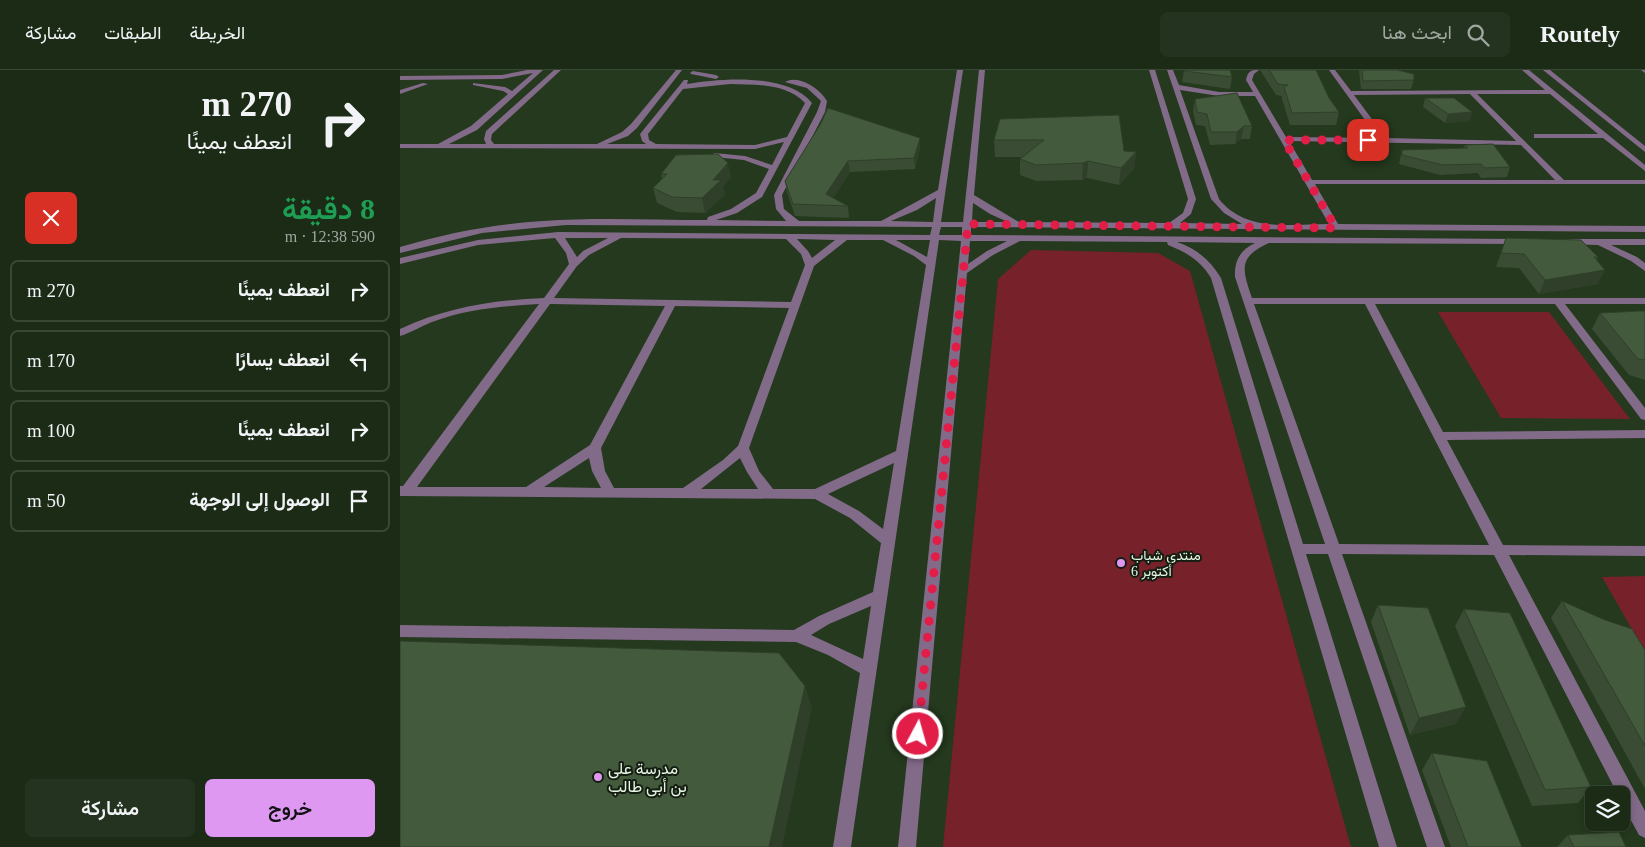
<!DOCTYPE html>
<html lang="ar">
<head>
<meta charset="utf-8">
<style>
	:root { --surface:#1b2b16; --page:#24331f; --text:#f1f3f6; --muted:#a0a7a1; --line:#394735; --accent:#de98f2 }
	body { margin:0; font-family:"Times New Roman",Vazirmatn,serif; background:var(--page); color:var(--text); direction:rtl; height:100vh; display:flex; flex-direction:column; font-size:19px; white-space:nowrap }
	* { box-sizing:border-box; margin:0 }
	p { font-size:16px; color:var(--muted) }
	.icon { flex:none; width:28px; height:28px; fill:none; stroke:currentColor; stroke-width:2; stroke-linecap:round; stroke-linejoin:round }
	.map { position:relative; flex:1; overflow:hidden; direction:ltr }
	.side { display:flex; flex-direction:column; background:var(--surface); width:400px }
	.side>* { flex:none }
	.banner { background:#1b2b16; color:var(--text); overflow:hidden }
	.tools { position:absolute; left:1185px; top:716px; display:grid; gap:10px }
	.tools a { display:grid; place-items:center; width:45px; height:45px; border-radius:8px; background:var(--surface); box-shadow:0 2px 8px #0003,0 0 0 1px var(--line); font-size:25px }
	.pin { position:absolute; display:grid; place-items:center; width:42px; height:42px; color:#fff; margin:-21px; border-radius:10px; box-shadow:0 2px 8px #0006 }
	.me { position:absolute; width:55px; margin:-28px; rotate:6deg; stroke-linejoin:round; filter:drop-shadow(0 0 4px #0008) }
	.turn { display:flex; align-items:center; gap:18px; height:105px; padding:0 25px; font-size:22px }
	.turn .icon { width:65px; height:65px; stroke-width:2.5 }
	.turn b { display:block; font-size:35px; line-height:42px }
	.round { display:grid; place-items:center; flex:none; width:52px; height:52px; border-radius:8px; background:var(--page) }
	.headline { display:flex; align-items:center; justify-content:space-between; height:85px; padding:0 25px }
	h1 { font-size:30px; font-weight:600; line-height:38px; color:#1e9e55 }
	.primary-button { display:flex; gap:10px; margin-top:auto; padding:10px 25px }
	.primary-button a { flex:1; height:58px; border-radius:8px; background:var(--accent); color:#111; font-size:20px; font-weight:600; line-height:58px; text-align:center }
	.primary-button a+a { background:var(--page); color:var(--text) }
	ul { padding:0; list-style:none }
	li { display:flex; align-items:center; gap:15px; height:62px; margin:0 10px 8px; padding:0 15px; border:2px solid var(--line); border-radius:8px }
	li div { flex:1 }
	li b { display:block; font-size:19px }
	li em { font-style:normal }
	header { display:flex; align-items:center; gap:30px; box-sizing:border-box; height:70px; padding:0 25px; background:var(--surface); border-bottom:1px solid var(--line) }
	header strong { font-size:24px }
	nav { display:flex; gap:28px; margin-inline-start:auto; font-size:18px }
	.search { width:350px; height:45px; background:var(--page); display:flex; align-items:center; gap:12px; box-sizing:border-box; padding:0 18px; border-radius:8px; color:var(--muted); font-size:19px }
	main { display:flex; flex:1; min-height:0 }
	.map>svg:first-child { display:block }
	.green { fill:#77212a }
	.lines { fill:none; stroke-linecap:round; stroke-linejoin:round }
	.minor { fill:#826a89; fill-rule:evenodd }
	.wall { fill:#3a4d34 }
	.shaded-wall { fill:#2f3f2a }
	.building { fill:#435a3c; stroke:#2f3f2a }
	.route { stroke:#e11d48; stroke-width:9; stroke-dasharray:0 16.2 }
	.poi-dot { fill:#de98f2; stroke:#141d11; stroke-width:2 }
	.labels { text-anchor:middle; stroke-width:4; stroke-linejoin:round; paint-order:stroke }
	.poi-label { font-size:14px; fill:#e7f5e3; stroke:#141d11; text-anchor:start }
	.near-poi-label { font-size:16px; fill:#e7f5e3; stroke:#141d11; text-anchor:start }
</style>
</head>
<body>
<header>
<strong>Routely</strong>
<div class="search"><svg class="icon" aria-label="search" viewBox="0 0 24 24"><circle cx="10" cy="10" r="6"/><path d="M15 15l6 6"/></svg>ابحث هنا</div>
<nav><a>الخريطة</a><a>الطبقات</a><a>مشاركة</a></nav>
</header>
<main>
<div class="map">
<svg width="1245" height="777" viewBox="0 0 1245 777">
	<rect width="100%" height="100%" fill="#24391d"/>
	<!-- green -->
	<path class="green" d="M631,180L758,183L790,201L951,777H543L598,209Z
		M1038,242H1149L1230,349L1101,348Z
		M1245,506V582L1202,507Z"/>
	<g class="lines">
		<!-- minor -->
		<path class="minor" d="M127,0H143L77,60L49,74H86L84,69L86,61L154,0H161L92,64L91,70L94,74H197L222,62L231,54L276,0H282L237,58L228,66L207,74H246L242,71L240,64L284,10H288L287,14C322,8 388,3 412,33L362,127L337,143L316,150L386,151L376,139L374,125L417,42L421,31L407,18L385,12C399,4 420,19 427,31L425,42L382,125L384,139L399,151H481L538,120L557,0H563L541,152H563L579,0H585L574,125L619,152L769,153L783,143L788,129L749,0H755L796,129L791,144L780,153L842,154L824,143L811,129L767,0H773L779,15L819,22H853L846,10C848,1 850,0 859,0L854,4L852,10L886,67L978,68L929,0H935L951,21L1145,20L1122,0H1129L1245,95V101L1203,68H1134V64H1198L1150,24H1077L1164,110H1245V114H915L938,154L1245,156V162L571,157V165L1120,169L1125,172L1123,174L869,173C838,187 842,199 852,228H1245V234H1165L1245,338V350L1241,349L1155,234H975L1043,362L1245,360V368L1047,370L1103,475L1245,476V486L1109,485L1245,741V768L1239,765L1221,732V725H1218L1094,485L942,484L1045,777H1027L928,484H906L997,777H979L811,208C801,191 786,182 768,175L767,172L620,171L593,185L567,203L516,777H498L561,171L539,170L451,777H433L460,603L428,585L396,572L0,567V555L394,560L419,546L473,522L481,473L450,448L415,429L0,426V416H3L139,234C103,236 67,239 32,252C21,256 11,263 0,266V259C47,237 93,230 144,228L169,194L166,183L155,168L78,175L0,194V188L78,170L158,162L530,165L532,157L166,155L82,163L0,183V177C47,163 94,154 143,151C197,147 253,150 307,150L308,147L331,139L356,123L369,99L344,90L314,87V83L345,86L372,95L384,72L355,79L0,78V74H38L71,56L108,24L103,21L73,15V13L105,17L112,21L133,3L102,9L0,10V6L102,5ZM330,14C356,15 386,13 405,33L387,67L355,75L256,74L249,70L248,64L283,19ZM780,20L819,26H855L929,154C891,154 846,163 819,129ZM1070,24L1116,71L986,68L954,25ZM889,71L1121,75L1155,110H912ZM536,128L533,152L491,151L517,140ZM573,133L590,144L608,152H572ZM541,157H562V165H539ZM165,168H208L183,181L177,187ZM221,168L386,169L401,184L405,195L391,232L154,228L177,196L189,185ZM397,169L435,170L412,188L408,181ZM447,170H483L514,186L526,195L496,381L415,419H373L359,401L349,378L414,196ZM496,170H530L527,187ZM570,171H607L587,181L568,194ZM777,172L855,173C840,180 834,191 835,207L925,474H903L821,208C810,190 797,179 777,172ZM150,234L265,236L190,375L126,417H17ZM854,234H965L1089,475L939,474ZM275,236L389,238L338,376L323,390L283,418H214L205,401L201,378ZM189,388L192,401L201,418L144,417ZM340,388L347,402L358,419H301ZM494,393L483,459L459,441L428,424ZM471,536L463,589L411,565L429,554Z
			M1143,0H1150L1245,76V82Z
			M1241,0H1245V3Z
			M293,1L316,5L319,7L316,9L291,4L290,3Z
			M23,13L28,14L0,24V20Z
			M1167,169H1245V175H1211L1237,187L1245,193V201L1231,191L1198,175L1164,174L1162,172Z"/>
	</g>
	<!-- wall -->
	<path class="wall" d="M784,0L832,7L830,19L782,12Z
		M860,0H916L929,28L939,42L936,55H890L882,29V26L876,25Z
		M959,0H997L1014,10L1011,19H961Z
		M1025,28L1072,42L1069,51L1045,53L1023,37Z
		M795,29L852,56L850,69H841L835,74L810,75L805,56L796,55L793,41Z
		M600,49L724,81L736,82L734,99L719,115L687,108L682,110L636,111L620,105V89L623,87H595L594,70Z
		M520,68V79L515,99L450,102L433,128L448,136L449,148L395,146L387,122L385,111Z
		M1065,75L1110,97L1107,107L1081,108L1078,103L1040,105L999,94L1002,80L1063,78Z
		M261,104L331,107L323,117L325,125L305,143L277,142L257,133L253,118L262,109Z
		M1106,168L1198,187L1197,190L1198,214L1139,224L1119,198L1096,197Z
		M1245,241V310L1229,305L1192,259L1200,243Z
		M1162,531L1245,580V719L1151,548Z
		M978,535L1056,654L1010,665L971,552Z
		M1064,539L1191,717L1178,733L1132,736L1055,556Z
		M1032,683L1122,777H1051L1022,700Z
		M1168,765L1226,777H1157Z"/>
	<!-- shaded-wall -->
	<path class="shaded-wall" d="M1072,42L1069,51L1045,53L1048,44Z
		M844,56L841,69L835,74L837,62Z
		M520,68V79L515,99L514,88Z
		M736,82L734,99L719,115L721,98Z
		M448,91L450,102L428,135L426,124Z
		M688,91L687,108L682,110L683,93Z
		M328,93L331,107L323,117L325,125L305,143L302,128L313,110Z
		M1205,200L1198,214L1139,224L1145,210Z
		M405,616L412,638L382,777H369Z
		M1066,637L1056,654L1010,665L1019,648Z"/>
	<!-- building -->
	<path class="building" d="M784,0H830L832,7L784,1Z
		M869,0H916L929,28L939,42L892,43L884,17L888,15L878,14Z
		M962,0H997L1014,4V10L963,11Z
		M837,23L852,56H844L837,62H811L807,44L797,42L795,29Z
		M1025,28H1054L1072,42L1048,44Z
		M428,38L520,68L514,88L448,91L426,124L448,136L393,134L385,111L420,55Z
		M719,45L724,81L736,82L721,98L688,91L683,93L636,95L620,89L644,70H594L600,49Z
		M1093,74L1110,97L1085,98L1081,94L1043,95L1002,85V80L1068,78L1065,75Z
		M318,84L328,93L313,110H321L302,128L272,127L253,118L267,104H261L276,85Z
		M1106,168L1181,170L1198,187H1194L1205,200L1145,210L1124,184L1101,183Z
		M1239,241H1245V290L1238,289L1200,243Z
		M1162,531L1205,550L1232,559L1245,580V676Z
		M978,535L1028,538L1066,637L1019,648Z
		M1064,539L1110,543L1191,717L1145,720Z
		M0,571L379,583L405,616L369,777H0Z
		M1032,683L1087,691L1122,777H1068Z
		M1219,762L1226,777H1174L1168,765Z"/>
	<g class="lines">
		<!-- route -->
		<path class="route" d="M518,664L568,154L936,158L884,70H968"/>
	</g>
	<!-- markers -->
	<g class="poi-dot">
		<circle cx="721" cy="493" r="5"/>
		<circle cx="198" cy="707" r="5"/>
	</g>
	<g class="labels">
		<!-- poi labels -->
		<g class="poi-label">
			<text x="731" y="490">منتدى شباب<tspan x="731" dy="16">6 أكتوبر</tspan></text>
		</g>
		<!-- near-poi labels -->
		<g class="near-poi-label">
			<text x="208" y="704">مدرسة على<tspan x="208" dy="18">بن أبى طالب</tspan></text>
		</g>
	</g>
</svg>
<div class="tools">
<a><svg class="icon" aria-label="layers" viewBox="0 0 24 24"><path d="M12 4l9 5-9 5-9-5zM3 14l9 5 9-5"/></svg></a>
</div>
<div class="pin" style="left:968px;top:70px;background:#d93025"><svg class="icon" aria-label="arrive" viewBox="0 0 24 24"><path d="M6 21V4h12l-3 4 3 4H6"/></svg></div>
<svg class="me" style="left:518px;top:664px" viewBox="-20 -20 40 40"><circle r="17" fill="#e11d48" stroke="#fff" stroke-width="3"/><path d="M0-11L8 9 0 5-8 9z" fill="#fff"/></svg>
</div>
<section class="side">
<div class="banner">
<div class="turn"><svg class="icon" aria-label="right" viewBox="0 0 24 24"><path d="M7 20v-9h11M14 6l5 5-5 5"/></svg><div><b>270 m</b>انعطف يمينًا</div></div>
</div>
<div class="headline"><div><h1>8 دقيقة</h1><p>590 m · 12:38</p></div><a class="round" style="background:#d93025;color:#fff"><svg class="icon" aria-label="close" viewBox="0 0 24 24"><path d="M6 6l12 12M18 6L6 18"/></svg></a></div>
<ul>
<li><svg class="icon" aria-label="right" viewBox="0 0 24 24"><path d="M7 20v-9h11M14 6l5 5-5 5"/></svg><div><b>انعطف يمينًا</b></div><em>270 m</em></li>
<li><svg class="icon" aria-label="left" viewBox="0 0 24 24"><path d="M17 20v-9H6M10 6l-5 5 5 5"/></svg><div><b>انعطف يسارًا</b></div><em>170 m</em></li>
<li><svg class="icon" aria-label="right" viewBox="0 0 24 24"><path d="M7 20v-9h11M14 6l5 5-5 5"/></svg><div><b>انعطف يمينًا</b></div><em>100 m</em></li>
<li><svg class="icon" aria-label="arrive" viewBox="0 0 24 24"><path d="M6 21V4h12l-3 4 3 4H6"/></svg><div><b>الوصول إلى الوجهة</b></div><em>50 m</em></li>
</ul>
<div class="primary-button"><a>خروج</a><a>مشاركة</a></div>
</section>
</main>
</body>
</html>
